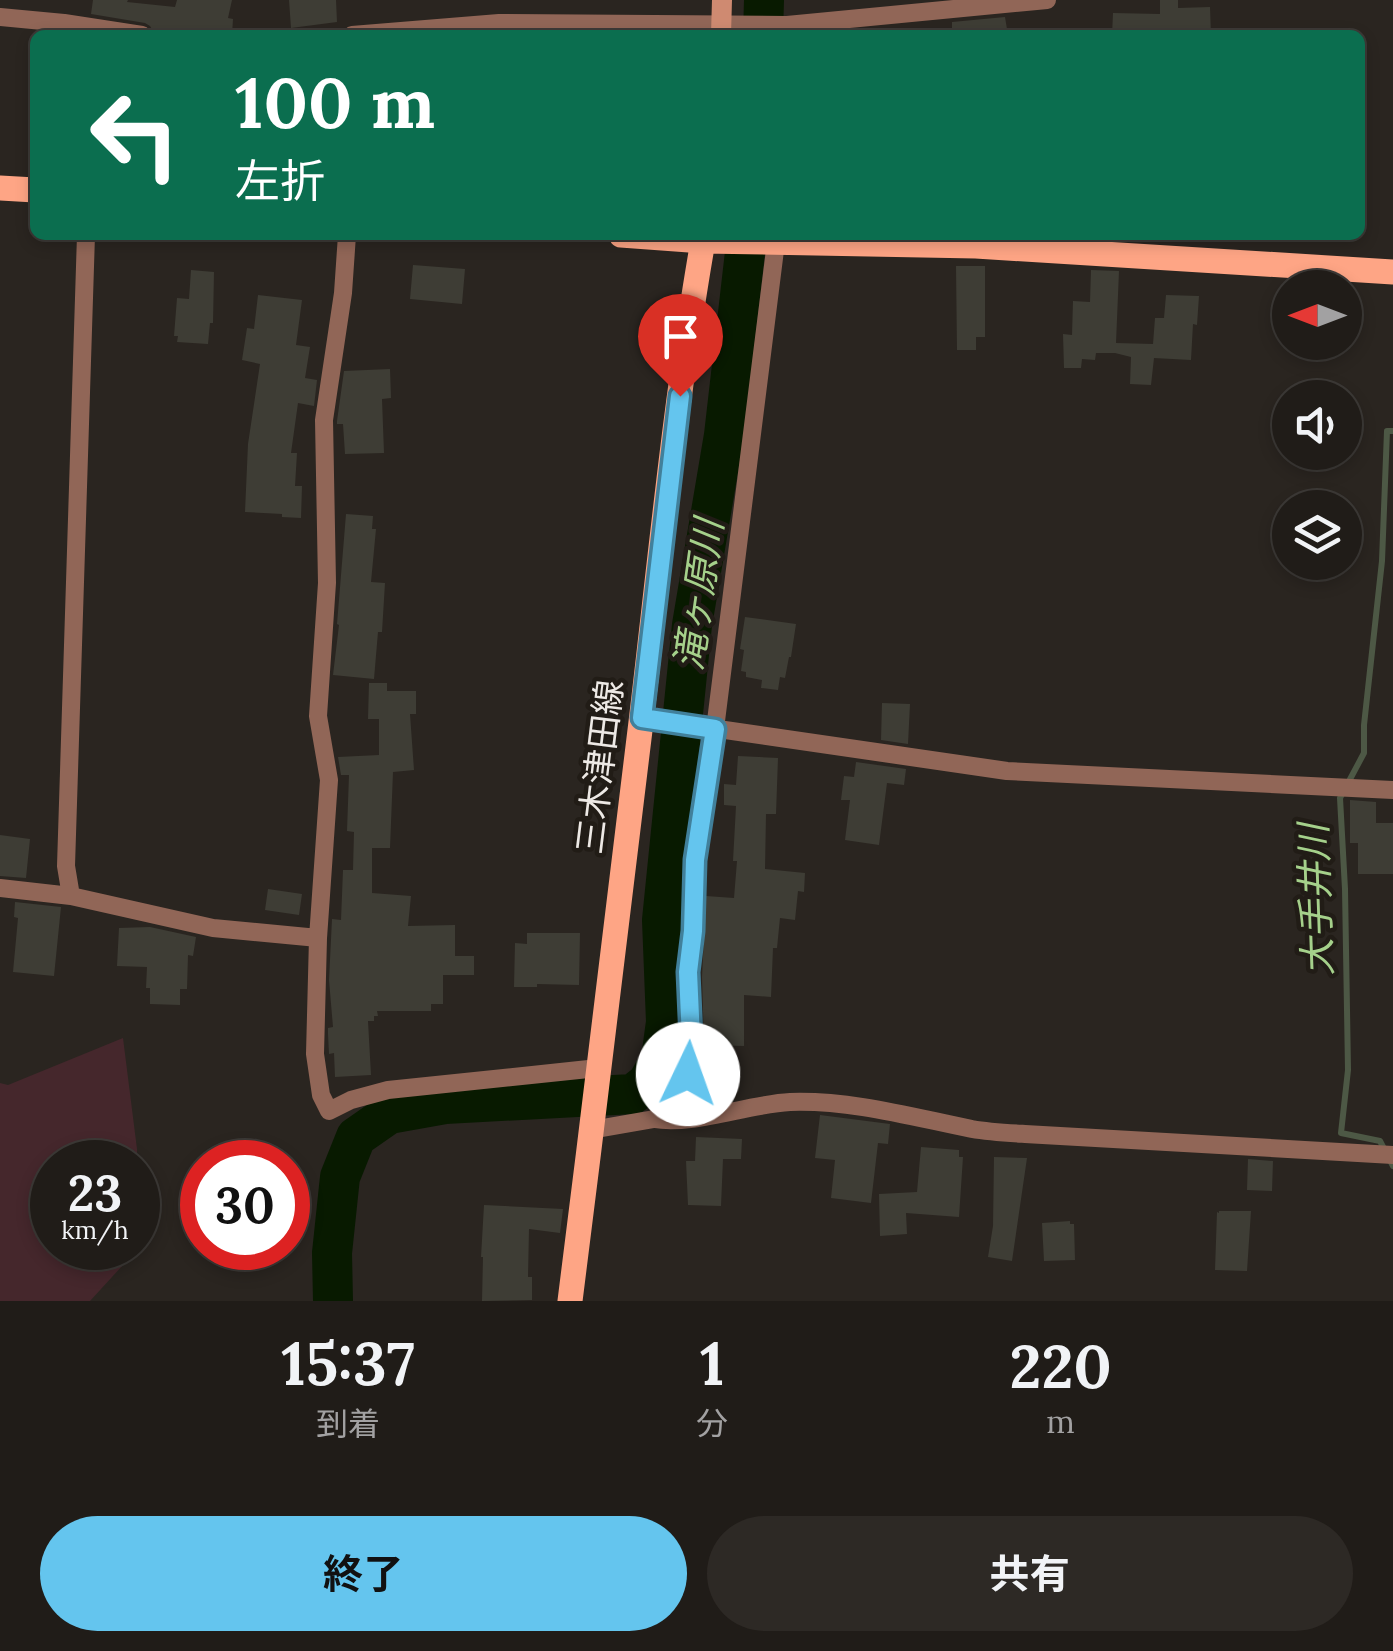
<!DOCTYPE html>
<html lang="ja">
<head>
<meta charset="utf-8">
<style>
	:root { --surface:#201c18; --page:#2d2925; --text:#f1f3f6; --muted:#a2a1a2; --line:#3d3a37; --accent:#64c5ee }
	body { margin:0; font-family:Lora,"Noto Sans JP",serif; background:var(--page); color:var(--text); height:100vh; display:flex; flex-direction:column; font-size:38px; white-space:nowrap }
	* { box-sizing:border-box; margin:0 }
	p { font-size:32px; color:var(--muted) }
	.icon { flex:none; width:55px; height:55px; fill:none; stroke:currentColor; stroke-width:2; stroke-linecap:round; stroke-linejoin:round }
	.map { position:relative; height:1301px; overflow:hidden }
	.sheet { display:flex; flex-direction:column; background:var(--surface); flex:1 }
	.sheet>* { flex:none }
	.guide { position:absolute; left:30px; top:30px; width:1335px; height:210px; border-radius:15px; box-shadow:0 5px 15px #0003,0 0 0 2px var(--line); background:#0b6e4f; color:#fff; overflow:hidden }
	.needle { width:65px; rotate:270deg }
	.controls { position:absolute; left:1272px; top:270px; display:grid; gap:20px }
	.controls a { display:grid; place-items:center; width:90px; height:90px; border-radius:50%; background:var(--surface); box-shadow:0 5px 15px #0003,0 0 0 2px var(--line); font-size:50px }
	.speed { position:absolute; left:30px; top:1140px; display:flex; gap:20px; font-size:50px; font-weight:700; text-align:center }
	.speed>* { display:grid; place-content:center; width:130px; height:130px; border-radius:50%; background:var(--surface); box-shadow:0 5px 15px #0003,0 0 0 2px var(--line); line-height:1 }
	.speed small { font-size:25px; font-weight:400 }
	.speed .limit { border:15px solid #d22; background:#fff; color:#111 }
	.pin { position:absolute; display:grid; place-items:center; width:85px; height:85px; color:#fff; margin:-102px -42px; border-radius:50% 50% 50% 0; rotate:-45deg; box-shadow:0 0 10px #0007 }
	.pin .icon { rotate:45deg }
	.me { position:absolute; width:110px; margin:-55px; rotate:3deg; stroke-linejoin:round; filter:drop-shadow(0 0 8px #0008) }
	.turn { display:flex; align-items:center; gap:35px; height:210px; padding:0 40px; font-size:45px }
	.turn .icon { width:130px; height:130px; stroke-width:2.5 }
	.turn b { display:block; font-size:70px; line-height:85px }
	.eta { display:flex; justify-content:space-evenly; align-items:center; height:170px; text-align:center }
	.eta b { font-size:60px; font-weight:700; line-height:70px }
	.button { display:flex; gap:20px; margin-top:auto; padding:20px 40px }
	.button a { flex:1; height:115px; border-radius:60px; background:var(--accent); color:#111; font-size:40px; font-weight:700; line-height:115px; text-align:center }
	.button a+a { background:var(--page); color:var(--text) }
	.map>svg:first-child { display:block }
	.green { fill:#45272c }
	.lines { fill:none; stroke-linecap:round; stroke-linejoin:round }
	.stream { stroke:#4d5845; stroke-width:6 }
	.river { stroke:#081a00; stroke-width:40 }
	.building { fill:#3e3d35 }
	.street { stroke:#916657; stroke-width:18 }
	.secondary { stroke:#cf8a71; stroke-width:20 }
	.primary { stroke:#fea585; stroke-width:25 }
	.route-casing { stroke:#41809b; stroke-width:25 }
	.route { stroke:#64c5ee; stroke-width:18 }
	.labels { text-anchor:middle; stroke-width:9; stroke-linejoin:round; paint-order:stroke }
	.street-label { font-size:35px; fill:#ede9e5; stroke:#211c16 }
	.water-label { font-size:38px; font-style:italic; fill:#a5d18b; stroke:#211c16 }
</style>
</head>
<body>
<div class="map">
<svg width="1393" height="1301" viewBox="0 0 1393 1301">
	<rect width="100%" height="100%" fill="#2a2520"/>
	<!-- green -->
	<path class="green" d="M123,1038L137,1149V1162H52V1248H134V1253L90,1301H0V1083L8,1085Z"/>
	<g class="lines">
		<!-- stream -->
		<path class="stream" d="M1393,431H1387L1382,561L1364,725V753L1340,798L1345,889L1348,1070L1341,1133L1380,1141L1393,1166"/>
		<!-- river -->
		<path class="river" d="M763,35L764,0
			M333,1301L332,1253L340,1177L356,1137L389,1114L445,1104L633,1094L647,1083L661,1059L666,1022L662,920L692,625L724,435L747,235"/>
	</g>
	<!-- building -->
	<path class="building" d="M93,0H128L127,2L175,7L177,0H232L228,18L233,19L232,35L154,33L150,26L145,23L91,14Z
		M289,0H336L337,22L291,28Z
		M1160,0H1178V8L1210,7L1211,35H1168V33L1112,35L1113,13L1160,14Z
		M1005,17L1008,35H952V22Z
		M413,265L465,269L462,304L410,299Z
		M956,266H985V337H976V350H957Z
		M191,270L214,272L213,323H210L208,344L177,342L178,336H174L177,298L189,299Z
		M1091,270L1119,271L1116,343L1153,344L1155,318H1164L1166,295L1199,296L1197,325L1193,324L1191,360L1154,358L1151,385L1130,384L1131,357L1115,353H1096L1095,360L1082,359L1081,368H1064L1063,334L1072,335L1073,301L1090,302Z
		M258,295L302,300L296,345L310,347L305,378L317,380L314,406L298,403L291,453H297L295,486H302L301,518L282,517V514L245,512L248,444L260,364L242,360L247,328L254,329Z
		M390,369L391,398L382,399L384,453L345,454L343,424H337V421L344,371Z
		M346,514L373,516L372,529H376L371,582L385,583L382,632H378L374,679L333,675L339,625L337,624Z
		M745,617L796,624L791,657H789L785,678L780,677L778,690L761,688L762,680L746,677V672L741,671L744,650L740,649Z
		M369,683H387V691H416V714H410L414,770L393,772L390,848H372V893L411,896L408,926L455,925V956H474V975H443V1004H431V1011H377L378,1016H374V1021H368L371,1075L335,1077L334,1053L329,1054L328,1034V1028L333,1027L329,980L332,919L341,920L343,870H353L354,832L347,831L349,775H341L338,757L379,755V719H368Z
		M882,703L910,704L908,744L881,740Z
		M738,756L778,758L776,814H766L765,869L805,873L804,892L798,891L795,920L780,918L777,948H773L771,997L744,995V1046L704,1045L702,977L706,896L734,898L737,861H733L736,806L724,805V784L736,785Z
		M856,762L906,769L904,785L887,783L879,845L845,840L850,800H841L844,776L854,777Z
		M1350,800L1376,802V823H1393V874H1358V843H1350Z
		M0,835L30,839L26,878L0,876Z
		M268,889L302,894L299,915L265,910Z
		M15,902L61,907L54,976L13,972L18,918L14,917Z
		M150,927L196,937L193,956L188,955L187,989H180V1005L150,1004V988H146L147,967L117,966L119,928Z
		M527,933H580L579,985L537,984V987H514L515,943L527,944Z
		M820,1115L890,1124L888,1144L878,1143L871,1203L831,1198L835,1160L815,1158Z
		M696,1137L742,1139L741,1159H723L721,1206L688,1205L686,1161H695Z
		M921,1147L959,1150V1157H963L959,1217L906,1213L907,1234L880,1236L879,1194L917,1192Z
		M994,1157L1027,1158L1012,1261L988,1257L993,1226Z
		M1248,1159L1273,1161L1272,1191L1247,1190Z
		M484,1205L563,1209L560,1233L529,1229L528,1277H532V1300L482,1301L483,1257H481Z
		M1219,1211H1251L1247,1271L1215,1270L1217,1212L1219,1213Z
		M1070,1221V1224H1074L1075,1260L1044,1261L1042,1223Z"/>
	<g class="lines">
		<!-- street -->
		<path class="street" d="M0,17L64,23L142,35
			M352,35L499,23L787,25L1047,0
			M347,235L343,293L324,420L327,583L318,716L329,780L318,938L315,1054L321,1095L329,1111L351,1100L388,1090L598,1068
			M642,718L1007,771L1393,790
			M0,888L71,896L213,928L318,938
			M71,896L66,866L86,235
			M654,1119C693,1126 748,1104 790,1102C853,1100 912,1117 972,1129C989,1132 1008,1133 1025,1134L1393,1155
			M591,1130L654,1119L672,1104L688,1074L691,1039L689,972L693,931L695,860L715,729L776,242"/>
		<!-- secondary -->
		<path class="secondary" d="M721,35L722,0"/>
		<!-- primary -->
		<path class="primary" d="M0,188L35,190
			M621,235L703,241L976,246L1393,272
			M570,1301C594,1108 619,915 641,722C660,562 675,401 703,241"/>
	</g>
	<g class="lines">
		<!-- route casing -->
		<g class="route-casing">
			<path id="route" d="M680,396L642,718L715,729L695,860L693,931L688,972L691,1039L688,1074"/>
		</g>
		<!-- route -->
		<use href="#route" class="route"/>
	</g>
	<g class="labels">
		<!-- street labels -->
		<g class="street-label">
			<text transform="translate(600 767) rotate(-83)" y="12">三木津田線</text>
		</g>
		<!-- water labels -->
		<g class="water-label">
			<text transform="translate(699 595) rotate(-82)" y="13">滝ヶ原川</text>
			<text transform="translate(1316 900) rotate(-92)" y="13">大手井川</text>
		</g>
	</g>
</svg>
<div class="controls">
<a><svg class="needle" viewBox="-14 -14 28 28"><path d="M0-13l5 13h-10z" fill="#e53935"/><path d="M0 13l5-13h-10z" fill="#a2a1a2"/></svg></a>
<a><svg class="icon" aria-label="sound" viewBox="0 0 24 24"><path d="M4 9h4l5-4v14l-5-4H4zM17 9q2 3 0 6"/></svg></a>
<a><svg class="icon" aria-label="layers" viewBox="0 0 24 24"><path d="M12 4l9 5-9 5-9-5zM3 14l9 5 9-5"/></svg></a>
</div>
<div class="speed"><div>23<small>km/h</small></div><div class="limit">30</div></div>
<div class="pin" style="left:680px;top:396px;background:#d93025"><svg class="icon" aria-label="arrive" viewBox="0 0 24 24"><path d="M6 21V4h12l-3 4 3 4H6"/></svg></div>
<svg class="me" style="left:688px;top:1074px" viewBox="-20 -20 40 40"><circle r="19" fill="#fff"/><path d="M0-13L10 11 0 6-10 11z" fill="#64c5ee"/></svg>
<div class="guide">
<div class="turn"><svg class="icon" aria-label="left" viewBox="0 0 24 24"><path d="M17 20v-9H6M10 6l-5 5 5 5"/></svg><div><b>100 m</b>左折</div></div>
</div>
</div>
<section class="sheet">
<div class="eta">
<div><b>15:37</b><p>到着</p></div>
<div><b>1</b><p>分</p></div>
<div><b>220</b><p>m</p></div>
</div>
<div class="button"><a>終了</a><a>共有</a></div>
</section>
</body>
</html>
